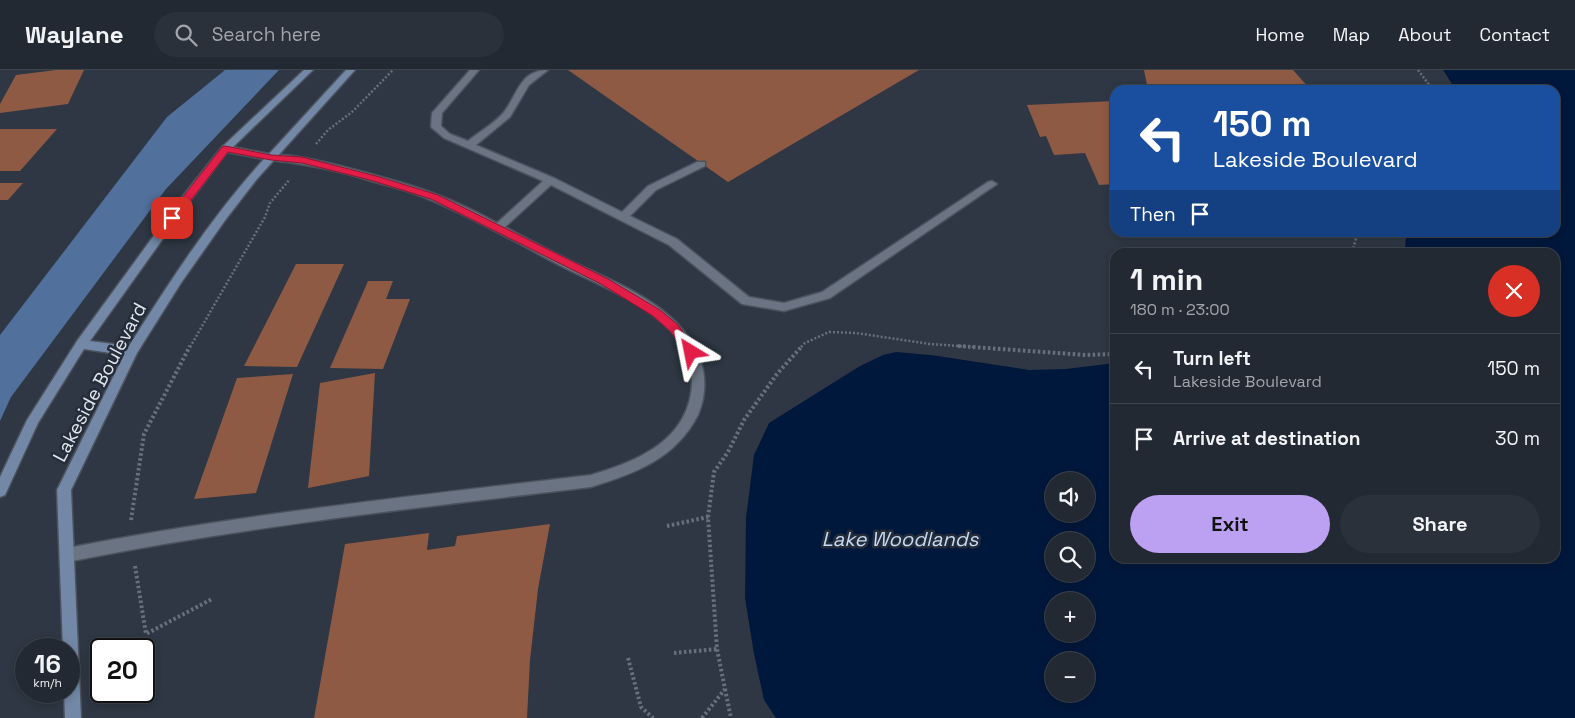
<!DOCTYPE html>
<html lang="en">
<head>
<meta charset="utf-8">
<style>
	:root { --surface:#222932; --page:#2a313a; --text:#f1f3f6; --muted:#a2a6ac; --line:#3f454d; --accent:#bca0f2 }
	body { margin:0; font-family:"Space Grotesk",sans-serif; background:var(--page); color:var(--text); height:100vh; display:flex; flex-direction:column; font-size:19px; white-space:nowrap }
	* { box-sizing:border-box; margin:0 }
	p { font-size:16px; color:var(--muted) }
	.icon { flex:none; width:28px; height:28px; fill:none; stroke:currentColor; stroke-width:2; stroke-linecap:round; stroke-linejoin:round }
	.map { position:relative; flex:1; overflow:hidden }
	.side { position:absolute; left:1110px; top:178px; width:450px; height:315px; display:flex; flex-direction:column; background:var(--surface); border-radius:15px; box-shadow:0 2px 8px #0003,0 0 0 1px var(--line) }
	.side>* { flex:none }
	.banner { position:absolute; left:1110px; top:15px; width:450px; height:152px; border-radius:15px; box-shadow:0 2px 8px #0003,0 0 0 1px var(--line); background:#1a4fa0; color:#fff; overflow:hidden }
	.buttons { position:absolute; left:1045px; top:402px; display:grid; gap:10px }
	.buttons a { display:grid; place-items:center; width:50px; height:50px; border-radius:50%; background:var(--surface); box-shadow:0 2px 8px #0003,0 0 0 1px var(--line); font-size:25px }
	.speed { position:absolute; left:15px; top:568px; display:flex; gap:10px; font-size:25px; font-weight:700; text-align:center }
	.speed>* { display:grid; place-content:center; width:65px; height:65px; border-radius:50%; background:var(--surface); box-shadow:0 2px 8px #0003,0 0 0 1px var(--line); line-height:1 }
	.speed small { font-size:12px; font-weight:400 }
	.speed .limit { border:2px solid #111; border-radius:8px; background:#fff; color:#111 }
	.pin { position:absolute; display:grid; place-items:center; width:42px; height:42px; color:#fff; margin:-21px; border-radius:10px; box-shadow:0 2px 8px #0006 }
	.me { position:absolute; width:55px; margin:-28px; rotate:325deg; stroke-linejoin:round; filter:drop-shadow(0 0 4px #0008) }
	.turn { display:flex; align-items:center; gap:18px; height:105px; padding:0 20px; font-size:22px }
	.turn .icon { width:65px; height:65px; stroke-width:2.5 }
	.turn b { display:block; font-size:35px; line-height:42px }
	.then { display:flex; align-items:center; height:48px; padding:0 20px; background:#0003; gap:10px; font-size:19px }
	.round { display:grid; place-items:center; flex:none; width:52px; height:52px; border-radius:26px; background:var(--page) }
	.summary { display:flex; align-items:center; justify-content:space-between; height:85px; padding:0 20px }
	h1 { font-size:30px; font-weight:700; line-height:38px }
	.primary-button { display:flex; gap:10px; margin-top:auto; padding:10px 20px }
	.primary-button a { flex:1; height:58px; border-radius:30px; background:var(--accent); color:#111; font-size:20px; font-weight:700; line-height:58px; text-align:center }
	.primary-button a+a { background:var(--page); color:var(--text) }
	ul { padding:0; list-style:none }
	li { display:flex; align-items:center; gap:15px; height:70px; padding:0 20px; border-top:1px solid var(--line) }
	li div { flex:1 }
	li b { display:block; font-size:19px }
	li em { font-style:normal }
	header { display:flex; align-items:center; gap:30px; box-sizing:border-box; height:70px; padding:0 25px; background:var(--surface); border-bottom:1px solid var(--line) }
	header strong { font-size:24px }
	nav { display:flex; gap:28px; margin-inline-start:auto; font-size:18px }
	.search { width:350px; height:45px; background:var(--page); display:flex; align-items:center; gap:12px; box-sizing:border-box; padding:0 18px; border-radius:28px; color:var(--muted); font-size:19px }
	.map>svg:first-child { display:block }
	.forest { fill:#51709c }
	.water { fill:#00183c; fill-rule:evenodd }
	.building { fill:#8f5a43 }
	.lines { fill:none; stroke-linecap:round; stroke-linejoin:round }
	.lane-casing { stroke:#4b525d; stroke-width:3 }
	.secondary-casing { stroke:#4b525d; stroke-width:3 }
	.path-far1 { stroke:#68707b; stroke-width:2.5; stroke-dasharray:2 2; stroke-linecap:butt }
	.path { stroke:#68707b; stroke-width:4; stroke-dasharray:2.5 2.5; stroke-linecap:butt }
	.lane { fill:#6a7482; fill-rule:evenodd }
	.secondary { fill:#7288a6; fill-rule:evenodd }
	.route { fill:#e11d48; stroke:#92132f }
	.labels { text-anchor:middle; stroke-width:5; stroke-linejoin:round; paint-order:stroke }
	.street-label { font-size:19px; fill:#e0e6ee; stroke:#242d39 }
	.water-label { font-size:20px; font-style:italic; fill:#c6daf5; stroke:#242d39 }
</style>
</head>
<body>
<header>
<strong>Waylane</strong>
<div class="search"><svg class="icon" aria-label="search" viewBox="0 0 24 24"><circle cx="10" cy="10" r="6"/><path d="M15 15l6 6"/></svg>Search here</div>
<nav><a>Home</a><a>Map</a><a>About</a><a>Contact</a></nav>
</header>
<div class="map">
<svg width="1575" height="648" viewBox="0 0 1575 648">
	<rect width="100%" height="100%" fill="#2e3743"/>
	<!-- forest -->
	<path class="forest" d="M225,0H279L166,119L11,327L0,351V265L167,47Z"/>
	<!-- water -->
	<path class="water" d="M1443,0H1575V648H776L764,630L754,584L745,528L746,448L754,385L769,353L860,296L883,285L896,282L931,285L1029,300L1066,299L1115,293V488H1555V182H1405L1406,163L1555,162V20H1456ZM1054,411H1086V444H1054ZM1054,471H1086V504H1054ZM1054,531H1086V564H1054ZM1086,591V624H1054V591Z"/>
	<!-- building -->
	<path class="building" d="M56,0H84L68,34L0,43V34L16,5Z
		M568,0H919L728,112Z
		M1144,0H1293L1311,20H1148Z
		M1115,31V114L1099,115L1085,83L1054,85L1046,66L1040,67L1027,35Z
		M0,59H57L20,101H0Z
		M0,113H23L8,130H0Z
		M296,194H344L297,297L244,296Z
		M368,211H393L386,229H410L383,299L330,298Z
		M375,303L369,406L308,418L320,313Z
		M293,304L256,423L194,429L237,308Z
		M550,454L538,519L530,590L527,648H314L345,474L429,463L427,480L455,476L457,466Z"/>
	<g class="lines">
		<!-- lane casing -->
		<g class="lane-casing">
			<path id="lane" d="M470,0H479L442,43L441,56L450,64L468,71C479,62 495,53 504,42C518,24 520,0 548,0L529,15L510,47L476,75L554,108L622,142L648,116L697,92H705V96L656,120L630,146L677,169L749,227L784,233L822,222L988,112L992,111L997,114L830,228L784,241L742,234L669,175L551,115L505,157C528,169 550,181 573,192C621,215 691,241 703,300C706,315 704,331 698,345C675,389 636,403 591,417C416,438 240,457 67,492L62,490L60,485L62,480L67,478C240,444 416,426 591,405C624,395 664,381 682,349C695,326 696,296 681,274C656,236 600,216 561,196C517,173 473,147 426,128C407,120 385,115 365,109C340,101 314,96 287,92C280,91 271,92 266,87C278,75 414,115 435,124C456,132 477,142 497,153L543,111L444,68L431,57L432,43Z"/>
		</g>
		<!-- secondary casing -->
		<g class="secondary-casing">
			<path id="secondary" d="M304,0H313L233,77L269,84L346,0H355L257,109L226,149L181,213L137,283L71,420L81,648H65L64,621H69V579H63L57,420L124,285L84,279L38,353L5,425L0,427V407L27,350L77,271L179,131L222,77ZM227,82L264,89C212,146 170,211 129,276L90,271L187,135Z"/>
		</g>
		<!-- path-far1 -->
		<path class="path-far1" d="M1418,0L1433,20
			M316,74L328,60L352,42L393,0
			M1352,182L1358,162
			M190,277L265,147L270,133L290,109
			M801,277L805,273L829,262L856,263L930,274L974,277"/>
		<!-- path -->
		<path class="path" d="M958,276L1086,285L1115,284
			M131,450L144,364L190,276
			M667,456L708,447
			M135,496L146,564L212,529
			M674,583L717,579
			M628,588L641,637L653,648
			M725,619L731,648
			M702,648L725,619L717,579L708,447L714,402L728,382L744,350L777,304L802,276"/>
		<!-- lane -->
		<use href="#lane" class="lane"/>
		<!-- secondary -->
		<use href="#secondary" class="secondary"/>
	</g>
	<!-- route -->
	<path class="route" d="M225,76L271,85L302,87L376,106L438,125L608,209L660,240L678,255L697,282L695,285H687L670,261L653,246L601,214L431,129L370,110L302,93L271,90L228,82L175,151H168V146L222,77Z"/>
	<g class="labels">
		<!-- street labels -->
		<g class="street-label">
			<text transform="translate(99 312) rotate(-62)" y="7">Lakeside Boulevard</text>
		</g>
		<!-- water labels -->
		<g class="water-label">
			<text x="900" y="476">Lake Woodlands</text>
		</g>
	</g>
</svg>
<div class="buttons">
<a><svg class="icon" aria-label="sound" viewBox="0 0 24 24"><path d="M4 9h4l5-4v14l-5-4H4zM17 9q2 3 0 6"/></svg></a>
<a><svg class="icon" aria-label="search" viewBox="0 0 24 24"><circle cx="10" cy="10" r="6"/><path d="M15 15l6 6"/></svg></a>
<a>+</a>
<a>−</a>
</div>
<div class="speed"><div>16<small>km/h</small></div><div class="limit">20</div></div>
<div class="pin" style="left:172px;top:148px;background:#d93025"><svg class="icon" aria-label="arrive" viewBox="0 0 24 24"><path d="M6 21V4h12l-3 4 3 4H6"/></svg></div>
<svg class="me" style="left:691px;top:282px" viewBox="-20 -20 40 40"><path d="M0-17L14 15 0 8-14 15z" fill="#e11d48" stroke="#fff" stroke-width="4"/></svg>
<div class="banner">
<div class="turn"><svg class="icon" aria-label="left" viewBox="0 0 24 24"><path d="M17 20v-9H6M10 6l-5 5 5 5"/></svg><div><b>150 m</b>Lakeside Boulevard</div></div>
<div class="then">Then<svg class="icon" aria-label="arrive" viewBox="0 0 24 24"><path d="M6 21V4h12l-3 4 3 4H6"/></svg></div>
</div>
<section class="side">
<div class="summary"><div><h1>1 min</h1><p>180 m · 23:00</p></div><a class="round" style="background:#d93025;color:#fff"><svg class="icon" aria-label="close" viewBox="0 0 24 24"><path d="M6 6l12 12M18 6L6 18"/></svg></a></div>
<ul>
<li><svg class="icon" aria-label="left" viewBox="0 0 24 24"><path d="M17 20v-9H6M10 6l-5 5 5 5"/></svg><div><b>Turn left</b><p>Lakeside Boulevard</p></div><em>150 m</em></li>
<li><svg class="icon" aria-label="arrive" viewBox="0 0 24 24"><path d="M6 21V4h12l-3 4 3 4H6"/></svg><div><b>Arrive at destination</b></div><em>30 m</em></li>
</ul>
<div class="primary-button"><a>Exit</a><a>Share</a></div>
</section>
</div>
</body>
</html>
